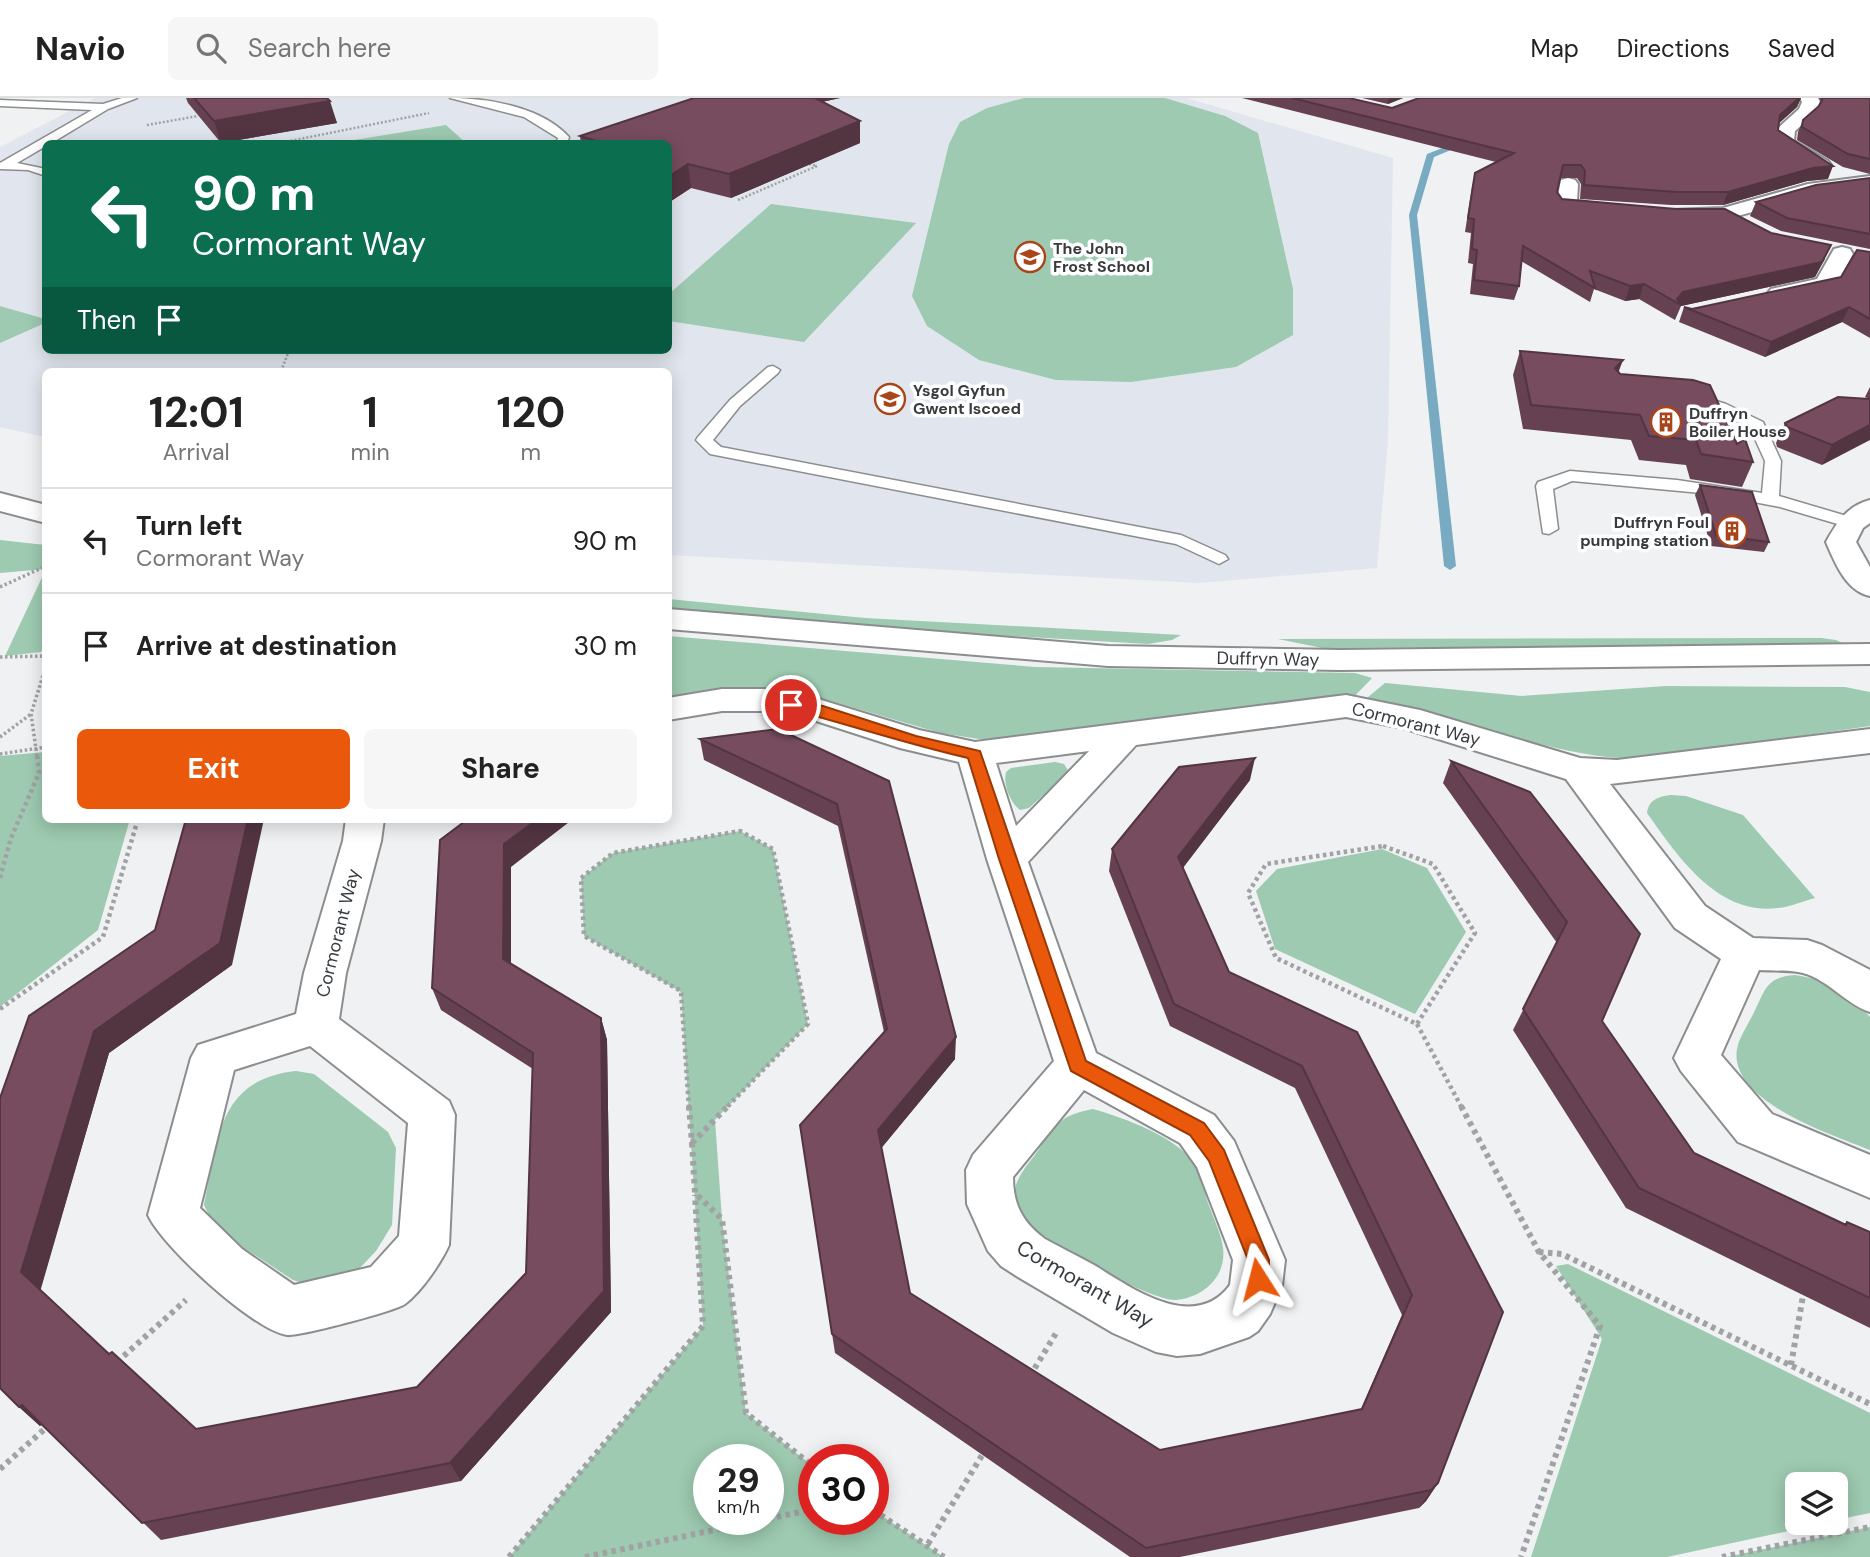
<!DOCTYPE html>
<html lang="en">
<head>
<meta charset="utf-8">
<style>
	:root { --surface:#fff; --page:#f6f6f6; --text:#222; --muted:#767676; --line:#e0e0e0; --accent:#ea580c }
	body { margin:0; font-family:"DM Sans",sans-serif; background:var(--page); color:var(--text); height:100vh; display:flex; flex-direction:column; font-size:26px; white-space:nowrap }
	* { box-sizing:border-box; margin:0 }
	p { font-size:23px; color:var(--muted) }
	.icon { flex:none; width:38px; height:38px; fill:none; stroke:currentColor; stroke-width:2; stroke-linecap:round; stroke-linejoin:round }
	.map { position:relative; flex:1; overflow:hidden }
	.sheet { position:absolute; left:42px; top:270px; width:630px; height:455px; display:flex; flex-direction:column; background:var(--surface); border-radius:10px; box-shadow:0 4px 18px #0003 }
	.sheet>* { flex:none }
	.top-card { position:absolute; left:42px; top:42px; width:630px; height:214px; border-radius:10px; box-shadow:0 4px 18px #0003; background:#0b6e4f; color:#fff; overflow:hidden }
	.buttons { position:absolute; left:1785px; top:1374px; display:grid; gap:14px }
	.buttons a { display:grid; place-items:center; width:63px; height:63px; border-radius:10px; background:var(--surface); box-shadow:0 4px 18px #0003; font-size:35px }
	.speed { position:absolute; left:693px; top:1346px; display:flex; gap:14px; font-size:35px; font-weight:700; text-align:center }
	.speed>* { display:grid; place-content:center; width:91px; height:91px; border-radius:50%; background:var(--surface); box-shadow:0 4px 18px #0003; line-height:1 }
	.speed small { font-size:18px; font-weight:400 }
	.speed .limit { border:10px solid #d22; background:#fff; color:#111 }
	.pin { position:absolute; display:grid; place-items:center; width:60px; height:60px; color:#fff; margin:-30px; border:4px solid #fff; border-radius:50%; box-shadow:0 2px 7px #0007 }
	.me { position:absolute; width:77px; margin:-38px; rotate:351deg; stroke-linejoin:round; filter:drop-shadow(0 0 5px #0008) }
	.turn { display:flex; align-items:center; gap:24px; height:147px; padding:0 35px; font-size:32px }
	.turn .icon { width:91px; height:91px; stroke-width:2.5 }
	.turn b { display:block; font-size:49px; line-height:60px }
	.then { display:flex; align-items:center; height:66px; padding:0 35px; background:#0003; gap:14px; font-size:26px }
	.eta { display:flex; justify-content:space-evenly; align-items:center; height:119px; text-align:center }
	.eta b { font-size:42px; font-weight:700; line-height:49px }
	.button { display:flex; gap:14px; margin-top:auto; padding:14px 35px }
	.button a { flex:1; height:80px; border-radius:10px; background:var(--accent); color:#fff; font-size:28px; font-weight:700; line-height:80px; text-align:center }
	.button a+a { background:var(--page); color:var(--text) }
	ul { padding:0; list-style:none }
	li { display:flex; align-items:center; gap:21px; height:105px; padding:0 35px; border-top:2px solid var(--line) }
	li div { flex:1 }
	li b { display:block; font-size:26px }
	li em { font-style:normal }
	header { display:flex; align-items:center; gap:42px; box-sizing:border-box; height:98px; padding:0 35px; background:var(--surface); border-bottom:2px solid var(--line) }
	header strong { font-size:33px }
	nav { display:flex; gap:38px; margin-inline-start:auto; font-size:24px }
	.search { width:490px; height:63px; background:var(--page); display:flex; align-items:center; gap:18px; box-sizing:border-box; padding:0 24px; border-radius:10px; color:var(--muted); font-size:26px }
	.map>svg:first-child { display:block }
	.built { fill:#e1e6ee; fill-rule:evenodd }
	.green { fill:#9dcab0; fill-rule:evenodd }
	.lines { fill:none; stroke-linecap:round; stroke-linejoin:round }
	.stream { fill:#78aac2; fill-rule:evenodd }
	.lane-casing { stroke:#8c8d8e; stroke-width:3 }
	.street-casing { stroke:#8c8d8e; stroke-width:4 }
	.secondary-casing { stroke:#8c8d8e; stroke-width:4 }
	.path-far3 { stroke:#a1a2a3; stroke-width:2.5; stroke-dasharray:2 2; stroke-linecap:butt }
	.path-far2 { stroke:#a1a2a3; stroke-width:3.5; stroke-dasharray:2.5 2.5; stroke-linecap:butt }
	.path-far1 { stroke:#a1a2a3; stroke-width:4.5; stroke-dasharray:3.5 3.5; stroke-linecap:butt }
	.path { stroke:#a1a2a3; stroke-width:6; stroke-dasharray:4.5 4.5; stroke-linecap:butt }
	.lane { fill:#fff; fill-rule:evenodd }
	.street { fill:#fff; fill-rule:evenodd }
	.secondary { fill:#fff; fill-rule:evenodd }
	.wall { fill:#664151 }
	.shaded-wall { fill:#533542 }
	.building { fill:#774c5e; stroke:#533542; stroke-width:2 }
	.route { fill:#ea580c; stroke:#983908; stroke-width:2 }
	.labels { text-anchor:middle; stroke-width:7; stroke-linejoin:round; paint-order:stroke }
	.far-poi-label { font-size:16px; font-weight:bold; fill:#3a3a3b; stroke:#fdfeff; text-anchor:start }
	.street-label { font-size:18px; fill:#3a3a3b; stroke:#fdfeff }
	.near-street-label { font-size:21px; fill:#3a3a3b; stroke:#fdfeff }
</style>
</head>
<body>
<header>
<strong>Navio</strong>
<div class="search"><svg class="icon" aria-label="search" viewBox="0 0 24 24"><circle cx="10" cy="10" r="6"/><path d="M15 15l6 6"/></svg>Search here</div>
<nav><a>Map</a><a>Directions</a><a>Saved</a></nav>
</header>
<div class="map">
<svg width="1870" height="1459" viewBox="0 0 1870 1459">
	<rect width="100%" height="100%" fill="#eff1f2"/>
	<!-- built -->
	<path class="built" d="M95,0H1186L1393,60L1388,343L1377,470L1199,485L669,457L668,273H46L45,339L0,329V49ZM46,46H668V252H46Z"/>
	<!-- green -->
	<path class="green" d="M1024,0H1165L1225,18L1258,35L1293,191V237L1236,269L1131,284L1056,282L979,262L927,228L912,198L949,46L960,24L987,10Z
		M446,27L466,45H336Z
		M771,106L916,125L804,244L669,223V196Z
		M0,208L45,221V225L0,245Z
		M0,442L45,447V471L0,475Z
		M45,473V548L41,554L5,558Z
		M668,501L865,520L1181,537L1172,542L1148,546L854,529L669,512Z
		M668,538L1035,569L1355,575L1372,580L1349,604L1033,640L979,641L940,635L831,603L801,597L761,594L669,605Z
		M1821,540L1836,542L1849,548L1322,550L1278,541Z
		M1385,585L1522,598L1666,588L1845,589L1870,594V628L1640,661C1571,660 1511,637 1446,619C1418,612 1389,609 1361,605Z
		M45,654L46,721H130L98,832L0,909V658Z
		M1055,664L1064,666L1069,674L1029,710L1020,712C1010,704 1003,687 1006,674L1011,670Z
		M1670,697L1686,698L1743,717L1815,800C1803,803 1790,809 1778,810C1717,818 1677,757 1647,715C1649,702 1657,699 1670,697Z
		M740,733L773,751L808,926L715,1022L722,1121L746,1315L814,1369V1421H873V1412L944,1459H509L703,1228L681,894L584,838L581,780L613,755ZM709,1362H768V1421H709Z
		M1382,751L1427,770L1466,834L1415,916L1275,851L1256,793L1277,771Z
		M1795,877C1834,884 1844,889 1870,919V1052C1834,1037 1728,1004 1737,951C1739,939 1750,924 1755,912C1766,890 1767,879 1795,877Z
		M296,973L314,976L388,1034L396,1050L392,1127L376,1153L357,1173L312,1188L293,1182L244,1150L210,1119L204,1107C217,1045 217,981 296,973Z
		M1093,1011C1124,1020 1175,1038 1194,1065C1202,1075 1204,1093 1208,1105C1213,1119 1221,1135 1223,1150C1227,1179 1202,1200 1176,1202C1150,1203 1051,1147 1031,1128C1023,1120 1016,1106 1015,1095C1014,1081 1030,1064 1037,1054C1055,1027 1060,1017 1093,1011Z
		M1568,1166L1870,1315V1415L1836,1422V1386H1797V1424L1826,1425L1667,1459H1531L1602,1241L1556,1168Z
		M1870,1429V1459H1726Z"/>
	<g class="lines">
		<!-- stream -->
		<path class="stream" d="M1463,42L1470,44L1434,59L1417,117L1456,468L1450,472L1444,468L1409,117L1427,56Z"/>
		<!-- lane casing -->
		<g class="lane-casing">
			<path id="lane" d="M122,0H137L108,11L50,46H46V48L17,65L46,71V78L28,72L0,71V65L92,12L0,8V2L103,6Z
				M450,0C489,0 542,9 569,39L567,46H556L558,40L524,19Z
				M773,268L780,272L778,275L740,308L713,342L721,349L1181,437L1225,457L1228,461L1219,466L1176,446L710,356L696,342L698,339L730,302L768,269Z
				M1691,295L1726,306L1763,324L1781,363L1779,398L1857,421L1860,425L1857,429L1851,430L1780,409L1712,396L1572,383L1553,391L1558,431L1549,436L1543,435L1536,388L1538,384L1570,373L1677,382L1762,395L1765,363L1750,330L1714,312L1686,303L1683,300Z"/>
		</g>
		<!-- street casing -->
		<g class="street-casing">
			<path id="street" d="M1800,0H1818L1820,4L1812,18L1795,33L1794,43L1828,63L1831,67L1828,71H1814L1776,45L1777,31L1799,11L1802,4Z
				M1870,78V90C1850,93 1830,94 1810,98C1764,107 1720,132 1672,120L1669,116L1672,112L1723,110L1808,86Z
				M1568,80L1575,82L1578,86L1577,103L1619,109L1622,113L1619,117L1612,119L1559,112L1556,108L1561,82Z
				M1842,149L1850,151L1853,156L1834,191L1779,203L1771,201L1767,196L1771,191L1817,181L1834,151Z
				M1870,402V425L1863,430L1856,444L1870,469V498C1846,493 1835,465 1826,444C1837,424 1847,408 1870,402Z
				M722,591H764L818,601L919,632L975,644L1346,597L1420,612L1580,660L1617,662L1870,631V655L1610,686L1705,808L1753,840L1807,842L1822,847L1870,872V914C1845,906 1825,878 1798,874C1785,872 1771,873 1759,872L1721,957L1772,1016L1870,1057V1100L1738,1044L1681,973L1674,960L1721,861L1675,830L1566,681L1403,630L1346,619L1136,647L1028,764L1096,955L1214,1017L1234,1043L1285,1162L1282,1188L1270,1216L1258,1233L1249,1239L1200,1256L1177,1258L1156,1254L1113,1235L1018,1179L1001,1168L988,1153L967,1106L966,1072L973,1057L1054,963L987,761L959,664L900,650L813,622L764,613H722L668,622V600ZM1089,653L1016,728L996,665ZM1084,992L1180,1045L1197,1069L1233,1162L1230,1187C1194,1236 1130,1189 1094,1167C1078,1158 1061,1150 1045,1141C1023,1125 1013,1107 1013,1079Z
				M346,721H384L381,743L346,875L339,921L449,1003L455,1017L449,1147C441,1165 421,1194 405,1206C396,1213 297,1239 287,1237C253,1232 162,1148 148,1117L191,960L198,947L296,916L304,875L343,743ZM310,948L408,1025L399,1138L371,1169L294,1187L242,1151L200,1110L234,972Z"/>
		</g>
		<!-- secondary casing -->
		<g class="secondary-casing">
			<path id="secondary" d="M0,395L46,407V425L0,413Z
				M668,511L1108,548L1340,552L1870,546V566L1340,572L1108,568L668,531Z"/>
		</g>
		<!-- path-far3 -->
		<path class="path-far3" d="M147,27L198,18
			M275,46L429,15
			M738,102L817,68L805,65
			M281,273L289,253"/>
		<!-- path-far2 -->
		<path class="path-far2" d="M0,489L46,468
			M0,559L46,558
			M0,639L31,616
			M0,656L46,649
			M37,658L31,616L46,568"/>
		<!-- path-far1 -->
		<path class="path-far1" d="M1383,748L1433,766L1475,835L1417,926L1276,860L1248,795L1266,766Z
			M0,780L11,740L39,675L37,657
			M0,911L103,839L138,721
			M1417,926L1462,1010
			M689,1010L681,893L584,838L581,780L613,755L740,733L773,751L808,926L726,1010"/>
		<!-- path -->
		<path class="path" d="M689,1008L692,1045
			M1461,1008L1539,1154L1600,1228L1521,1459
			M692,1045L695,1095L722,1121L746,1315L814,1369
			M692,1045L728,1008
			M1539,1154L1562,1156L1870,1306
			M117,1264L186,1202
			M1791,1267L1804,1192
			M1030,1278L1058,1232
			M0,1371L49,1327
			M873,1412L944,1459
			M768,1421L814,1411
			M928,1446L984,1354
			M509,1459L703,1228L695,1097
			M585,1459L767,1421
			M1722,1459L1870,1429"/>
		<!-- lane -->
		<use href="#lane" class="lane"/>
		<!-- street -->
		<use href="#street" class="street"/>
		<!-- secondary -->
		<use href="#secondary" class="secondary"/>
	</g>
	<!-- wall -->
	<path class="wall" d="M186,0H327L337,25L221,45L188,5Z
		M694,0H840L822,4L860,23V45L731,100L691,90L668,105V46H581L580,38Z
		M1242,0H1349L1392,10L1419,0H1801L1797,9L1779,25L1778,32L1828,81L1807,83L1723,107H1671L1580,101L1581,86L1577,80H1560L1557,94L1562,101L1825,161L1815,179L1681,208L1675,222L1639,201L1625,203L1594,191L1590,204L1521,163L1519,188L1514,202L1470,196L1473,166L1468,165L1471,135L1465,134L1472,89L1475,75L1496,64Z
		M1362,0H1403L1388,6Z
		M1819,0H1870V76L1843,69L1797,42L1798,34L1803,22L1819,8L1821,3Z
		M1870,80V151L1781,133L1750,118L1756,104Z
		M1870,154V240L1842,224L1765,259L1679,224L1684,209L1692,211L1841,179Z
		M448,252H469L465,255Z
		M1520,253L1618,274L1737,346L1753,364L1742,389L1690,381L1686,367L1639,362L1631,342L1523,331L1513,277Z
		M1870,289V301L1865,299Z
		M1870,301L1822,367L1777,349L1776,345L1785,325Z
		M1700,387L1769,444L1764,454L1711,448L1695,397Z
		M700,641L889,683L955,961L881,1050L910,1195L1160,1352L1361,1311L1402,1217L1295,990L1170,928L1109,773L1112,751L1250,682L1183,770L1229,874L1503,1214L1438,1385L1426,1403L1419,1410L1180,1459H1130L835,1255L800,1027L884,934L838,728L704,662Z
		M1451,663L1530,694L1602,923L1694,1055L1844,1126L1847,1124L1870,1134V1230L1626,1110L1513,932L1557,845L1443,685Z
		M511,769V866L601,920L607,942L611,1214L461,1383L161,1442L42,1326L40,1328L19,1309L0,1000L232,867L109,955L40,1192L109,1256L196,1331L417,1289L526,1175L533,971L441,912L432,890Z"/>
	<!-- shaded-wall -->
	<path class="shaded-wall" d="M793,0H840L793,10Z
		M1389,0H1403L1388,6Z
		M1799,0H1801L1797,9L1775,29L1780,17Z
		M330,3L337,25L221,45L214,23Z
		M860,23V45L731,100L729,76Z
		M688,66L691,90L668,105V79Z
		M1833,68L1828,81L1807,83L1723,107L1728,94L1813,70Z
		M1831,147L1815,179L1681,208L1677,201L1683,194Z
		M1644,186L1639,201L1625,203L1630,188Z
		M1849,209L1842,224L1765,259L1771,244Z
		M1623,262L1614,286L1615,270Z
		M1870,327V342L1822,367L1832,347Z
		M1255,660L1250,682L1174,781L1178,759Z
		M248,721H264L232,867L109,955L40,1194L21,1174L94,933Z
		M538,721H573L511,769V884L503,861L504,746Z
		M601,920L607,942L611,1214L461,1383L450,1365L604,1193Z
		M956,939L955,961L879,1053L878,1032Z
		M22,1307L43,1326L40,1328L19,1309Z
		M1438,1385L1426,1403L1419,1410L1431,1392Z"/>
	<!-- building -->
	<path class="building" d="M194,0H327L330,3L214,23Z
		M694,0H815L860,23L729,76L688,66L668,79V46H606L580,38Z
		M1292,0H1349L1392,10L1419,0H1799L1780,17L1778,32L1833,68L1813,70L1728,94H1676L1584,87L1585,73L1581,67H1563L1557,94L1562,101L1676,111H1725L1771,135L1831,147L1822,164L1683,194L1677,201L1681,207L1644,186L1630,188L1590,173L1595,190L1523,148L1519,188L1474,182L1477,152L1472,151L1474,121L1468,120L1475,75L1514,55Z
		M1823,0H1870V61L1848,56L1802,29L1803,22L1819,8Z
		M1870,80V136L1787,120L1756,104L1816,87Z
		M1857,152L1870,154V221L1849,209L1771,244L1684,209L1692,211L1841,179Z
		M1520,253L1623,262L1615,270L1620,276L1693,282L1710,287L1737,346L1745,341L1753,364L1701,356L1696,342L1649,338L1640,317L1531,307Z
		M1838,299L1870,301V327L1832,347L1787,329L1785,325Z
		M1700,387L1752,394L1769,444L1716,437Z
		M778,631L889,683L956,939L878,1032L910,1195L1160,1352L1362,1311L1412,1197L1302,968L1174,906L1112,751L1179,669L1255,660L1178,759L1229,874L1357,934L1503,1214L1438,1385L1431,1392L1146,1450L832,1236L800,1027L887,931L837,706L700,641Z
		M1451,663L1530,694L1640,836L1602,923L1694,1055L1846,1127L1847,1124L1870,1134V1200L1639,1090L1523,911L1567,824Z
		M186,721H248L220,845L94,933L21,1174L109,1256L112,1254L196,1331L417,1289L526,1175L533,955L432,890L440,742L468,721H538L504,746L503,861L601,920L604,1193L450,1365L142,1425L22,1307L19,1309L0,1290V1000L29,918L155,832Z"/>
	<!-- route -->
	<path class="route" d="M791,602L823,608L916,638L980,653L1086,963L1204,1025L1224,1052L1269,1162V1181L1266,1188L1258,1190L1251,1188L1248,1181V1162L1209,1063L1190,1037L1071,973L999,761L968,660C907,646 847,626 786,610L784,607Z"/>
	<!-- icons -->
	<defs>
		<g id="school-ring" transform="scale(1.575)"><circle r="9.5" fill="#fdfeff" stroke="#aa4419" stroke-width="1.5"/><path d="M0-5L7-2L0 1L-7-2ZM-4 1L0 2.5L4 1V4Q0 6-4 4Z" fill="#aa4419"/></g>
		<g id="building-ring" transform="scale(1.575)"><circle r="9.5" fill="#fdfeff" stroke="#aa4419" stroke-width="1.5"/><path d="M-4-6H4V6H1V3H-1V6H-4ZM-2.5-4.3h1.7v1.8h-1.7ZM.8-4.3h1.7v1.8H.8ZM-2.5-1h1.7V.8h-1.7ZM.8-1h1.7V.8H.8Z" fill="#aa4419"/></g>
	</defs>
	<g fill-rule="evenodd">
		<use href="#school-ring" x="1030" y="159"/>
		<use href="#school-ring" x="890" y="301"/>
		<use href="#building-ring" x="1666" y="324"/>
		<use href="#building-ring" x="1732" y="433"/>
	</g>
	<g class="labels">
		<!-- far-poi labels -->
		<g class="far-poi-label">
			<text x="1053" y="156">The John<tspan x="1053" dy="18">Frost School</tspan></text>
			<text x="913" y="298">Ysgol Gyfun<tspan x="913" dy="18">Gwent Iscoed</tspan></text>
			<text x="1689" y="321">Duffryn<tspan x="1689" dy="18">Boiler House</tspan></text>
			<text x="1709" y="430" text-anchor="end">Duffryn Foul<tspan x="1709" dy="18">pumping station</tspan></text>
		</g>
		<!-- street labels -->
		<g class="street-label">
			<text transform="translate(1268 561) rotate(1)" y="6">Duffryn Way</text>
			<text transform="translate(1416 626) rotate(14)" y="6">Cormorant Way</text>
			<text transform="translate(338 835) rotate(-76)" y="6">Cormorant Way</text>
		</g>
		<!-- near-street labels -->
		<g class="near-street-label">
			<text transform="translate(1085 1186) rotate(30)" y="7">Cormorant Way</text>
		</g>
	</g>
</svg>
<div class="buttons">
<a><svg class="icon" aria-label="layers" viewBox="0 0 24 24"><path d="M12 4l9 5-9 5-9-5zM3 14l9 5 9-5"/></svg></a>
</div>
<div class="speed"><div>29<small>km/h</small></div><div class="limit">30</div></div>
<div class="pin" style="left:791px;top:607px;background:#d93025"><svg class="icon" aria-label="arrive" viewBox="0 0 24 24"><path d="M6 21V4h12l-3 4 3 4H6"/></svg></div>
<svg class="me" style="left:1258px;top:1181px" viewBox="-20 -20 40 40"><path d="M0-17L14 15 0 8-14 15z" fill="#ea580c" stroke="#fff" stroke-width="4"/></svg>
<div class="top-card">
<div class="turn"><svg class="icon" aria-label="left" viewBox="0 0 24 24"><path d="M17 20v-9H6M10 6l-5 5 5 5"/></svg><div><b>90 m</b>Cormorant Way</div></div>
<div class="then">Then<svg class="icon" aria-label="arrive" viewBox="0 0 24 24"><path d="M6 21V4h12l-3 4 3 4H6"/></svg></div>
</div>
<section class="sheet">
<div class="eta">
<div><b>12:01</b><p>Arrival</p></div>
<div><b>1</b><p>min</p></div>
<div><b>120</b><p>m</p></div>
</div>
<ul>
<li><svg class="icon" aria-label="left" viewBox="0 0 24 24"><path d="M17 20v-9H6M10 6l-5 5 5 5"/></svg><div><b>Turn left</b><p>Cormorant Way</p></div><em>90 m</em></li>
<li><svg class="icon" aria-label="arrive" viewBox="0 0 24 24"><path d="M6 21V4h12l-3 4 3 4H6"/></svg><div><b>Arrive at destination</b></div><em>30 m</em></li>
</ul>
<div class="button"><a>Exit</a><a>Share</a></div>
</section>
</div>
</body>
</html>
